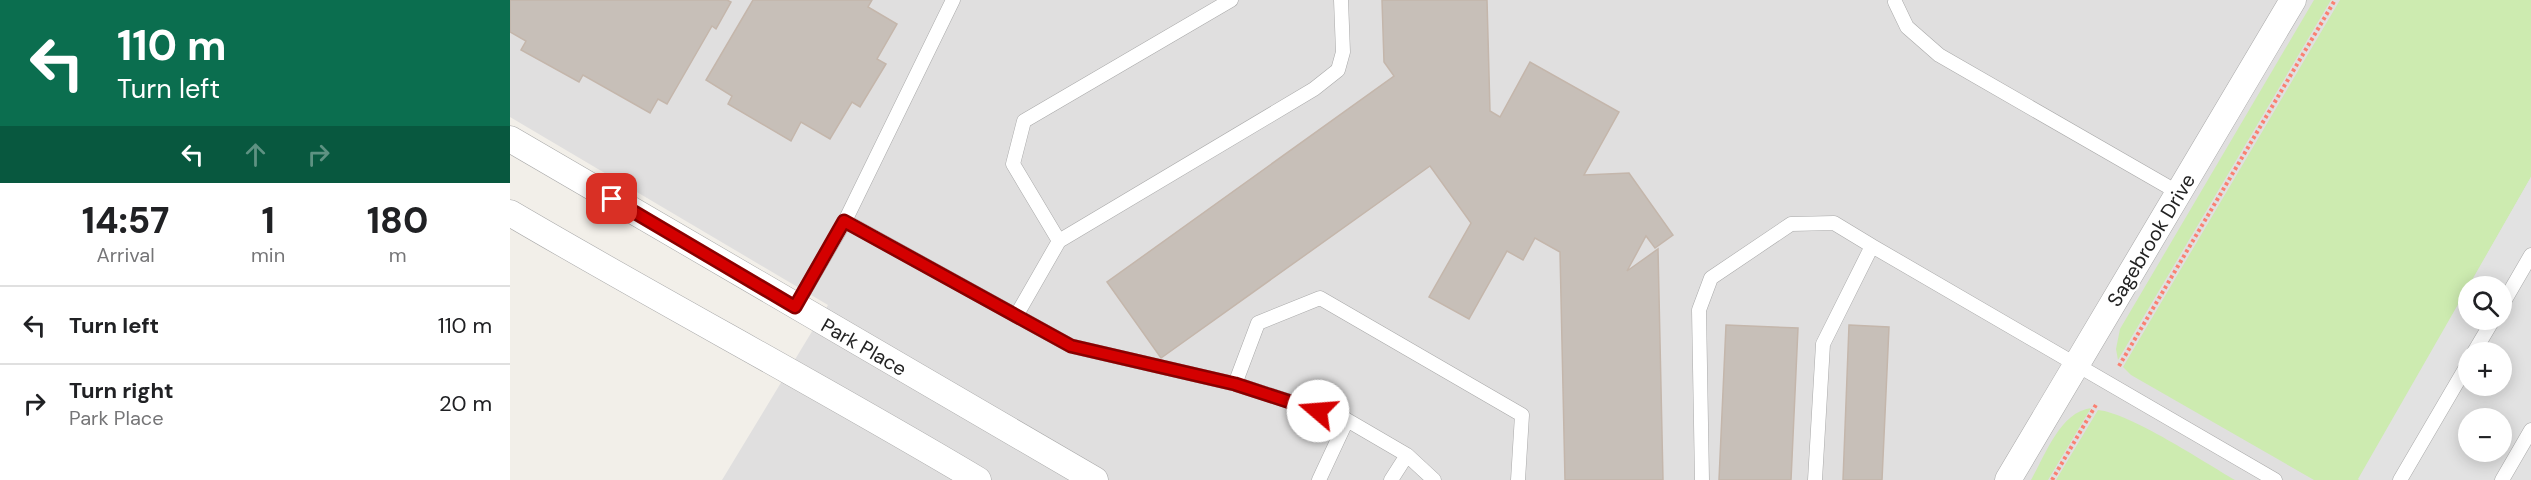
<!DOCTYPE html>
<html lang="en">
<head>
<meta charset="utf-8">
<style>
	:root { --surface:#fff; --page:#f6f6f6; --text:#202124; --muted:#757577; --line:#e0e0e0 }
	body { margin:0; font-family:"DM Sans",sans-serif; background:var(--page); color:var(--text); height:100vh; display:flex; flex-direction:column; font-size:22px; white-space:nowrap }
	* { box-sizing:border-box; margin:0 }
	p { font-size:20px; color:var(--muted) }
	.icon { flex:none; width:33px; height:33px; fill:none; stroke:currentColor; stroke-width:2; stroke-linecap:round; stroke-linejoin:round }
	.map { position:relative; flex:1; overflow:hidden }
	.side { display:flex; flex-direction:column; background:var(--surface); width:510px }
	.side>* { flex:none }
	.banner { background:#0b6e4f; color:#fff; overflow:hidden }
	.buttons { position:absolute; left:1948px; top:276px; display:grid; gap:12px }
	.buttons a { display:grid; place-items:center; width:54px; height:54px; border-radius:50%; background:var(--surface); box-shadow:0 3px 15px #0003; font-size:30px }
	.pin { position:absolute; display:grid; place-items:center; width:51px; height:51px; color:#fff; margin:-26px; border-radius:12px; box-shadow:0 3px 9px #0006 }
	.me { position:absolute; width:66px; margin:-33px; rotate:288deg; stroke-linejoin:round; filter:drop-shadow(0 0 4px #0008) }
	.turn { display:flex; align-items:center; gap:21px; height:126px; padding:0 18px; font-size:27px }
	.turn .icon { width:78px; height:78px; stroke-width:2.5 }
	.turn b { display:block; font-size:42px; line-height:51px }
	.lanes { display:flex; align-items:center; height:57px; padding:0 18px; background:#0003; justify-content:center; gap:30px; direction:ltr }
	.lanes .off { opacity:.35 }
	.eta { display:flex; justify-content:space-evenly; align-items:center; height:102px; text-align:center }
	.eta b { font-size:36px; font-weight:800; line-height:42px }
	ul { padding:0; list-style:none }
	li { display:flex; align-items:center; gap:18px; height:78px; padding:0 18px; border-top:2px solid var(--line) }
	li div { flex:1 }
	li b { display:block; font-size:22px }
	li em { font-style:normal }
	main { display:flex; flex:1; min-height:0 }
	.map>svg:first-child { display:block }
	.residential { fill:#e0dfdf; fill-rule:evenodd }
	.grass { fill:#cdebb0 }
	.parking { fill:#e2e2e2; fill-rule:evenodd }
	.building { fill:#c7bfb8; stroke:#c4b6ab; stroke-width:1.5 }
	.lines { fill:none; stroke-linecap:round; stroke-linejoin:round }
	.lane-casing { stroke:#a9a9a9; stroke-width:15 }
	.street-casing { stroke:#a9a9a9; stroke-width:27 }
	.path { stroke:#fa8072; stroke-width:4; stroke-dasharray:3 3; stroke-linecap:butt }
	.lane { stroke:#fff; stroke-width:14 }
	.street { stroke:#fff; stroke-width:26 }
	.route-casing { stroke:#8a0000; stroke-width:15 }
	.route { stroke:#d40000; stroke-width:10 }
	.labels { text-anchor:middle; stroke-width:4.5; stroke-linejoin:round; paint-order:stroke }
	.street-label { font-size:20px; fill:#222; stroke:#fff }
</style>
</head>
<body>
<main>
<section class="side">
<div class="banner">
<div class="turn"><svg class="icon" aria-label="left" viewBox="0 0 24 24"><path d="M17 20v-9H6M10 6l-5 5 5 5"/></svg><div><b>110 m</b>Turn left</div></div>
<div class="lanes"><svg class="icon" aria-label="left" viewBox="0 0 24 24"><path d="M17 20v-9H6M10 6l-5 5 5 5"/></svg><svg class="icon off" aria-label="ahead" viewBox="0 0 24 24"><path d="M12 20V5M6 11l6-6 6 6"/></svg><svg class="icon off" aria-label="right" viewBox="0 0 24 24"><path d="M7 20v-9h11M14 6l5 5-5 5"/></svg></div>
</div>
<div class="eta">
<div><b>14:57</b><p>Arrival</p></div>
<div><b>1</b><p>min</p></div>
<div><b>180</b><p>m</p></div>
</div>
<ul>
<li><svg class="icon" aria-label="left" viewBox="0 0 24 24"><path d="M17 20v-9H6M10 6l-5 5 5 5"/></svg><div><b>Turn left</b></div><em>110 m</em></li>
<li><svg class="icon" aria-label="right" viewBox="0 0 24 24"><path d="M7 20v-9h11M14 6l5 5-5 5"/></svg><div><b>Turn right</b><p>Park Place</p></div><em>20 m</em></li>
</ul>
</section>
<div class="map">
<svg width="2021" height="480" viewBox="0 0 2021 480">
	<rect width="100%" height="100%" fill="#f2efe9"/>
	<!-- residential -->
	<path class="residential" d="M0,0H2021V480H212L318,305L0,117ZM1959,286H1992V320H1959ZM1959,352H1992V386H1959ZM1959,418H1992V452H1959Z"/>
	<!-- grass -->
	<path class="grass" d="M1804,0H1821L1608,360L1606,349L1610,329Z
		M1830,0H2021V177L1849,480H1804L1621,375L1613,367Z
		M1581,408L1538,480H1521C1535,456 1550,412 1581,408Z
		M1588,410C1620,413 1694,462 1725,480H1546Z"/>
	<!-- parking -->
	<path class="parking" d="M2021,177V480H1849L1848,479ZM1959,286H1992V320H1959ZM1959,352H1992V386H1959ZM1959,418H1992V452H1959Z"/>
	<!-- building -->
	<path class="building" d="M0,0H217L221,2L206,29L202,26L157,104L148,99L140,113L73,75L69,82L11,50L16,41L0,32Z
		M243,0H362L358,7L387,24L367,59L376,64L350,107L342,102L320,139L291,122L281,141L218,104L222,96L196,80Z
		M872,0H977L980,111L990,117L1020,62L1109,112L1074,175L1119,173L1163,235L1145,248L1136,236L1117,271L1148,249L1153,480H1055L1050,252L1025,238L1013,260L997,251L959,319L919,297L961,223L920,166L651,358L597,282L884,76L874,62Z
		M1216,325L1288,328L1281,480H1209Z
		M1339,325L1379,327L1372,480H1333Z"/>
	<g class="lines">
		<!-- lane casing -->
		<g class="lane-casing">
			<path id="lane" d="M1385,2L1397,27L1429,55L1669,193
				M335,221L443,0
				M549,241L503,164L514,121L721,0
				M1992,305L2021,255
				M285,307L335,221L561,346L725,384L837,420L897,455L924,480
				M506,316L549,241L804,89L828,70L833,52L831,0
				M1964,352L1983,320
				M725,384L748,323L810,298L1012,415L1008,480
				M809,480L837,420
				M881,480L897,455
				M1192,480L1189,310L1201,278L1281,224L1324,223L1362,246
				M1305,480L1313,344L1362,246L1765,480
				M1890,480L1959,362
				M1992,480L2021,430"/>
		</g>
		<!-- street casing -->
		<g class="street-casing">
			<path id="street" d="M0,139L585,480
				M0,213C155,304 314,388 468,480
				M1498,480L1783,0"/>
		</g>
		<!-- path -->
		<path class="path" d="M1609,366L1825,0
			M1542,480L1587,403"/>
		<!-- lane -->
		<use href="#lane" class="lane"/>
		<!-- street -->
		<use href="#street" class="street"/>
	</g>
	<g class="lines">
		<!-- route casing -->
		<g class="route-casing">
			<path id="route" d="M102,199L285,307L334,221L561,346L725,384L808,411"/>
		</g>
		<!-- route -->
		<use href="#route" class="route"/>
	</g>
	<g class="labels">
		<!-- street labels -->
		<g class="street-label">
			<text transform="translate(1641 240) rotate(-59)" y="7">Sagebrook Drive</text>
			<text transform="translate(354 347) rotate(30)" y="7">Park Place</text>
		</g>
	</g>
</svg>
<div class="buttons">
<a><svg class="icon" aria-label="search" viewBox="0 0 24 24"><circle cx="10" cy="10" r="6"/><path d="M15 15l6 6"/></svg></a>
<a>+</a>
<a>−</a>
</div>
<div class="pin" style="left:102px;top:199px;background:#d93025"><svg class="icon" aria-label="arrive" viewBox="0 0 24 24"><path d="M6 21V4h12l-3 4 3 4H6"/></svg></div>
<svg class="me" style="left:808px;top:411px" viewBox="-20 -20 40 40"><circle r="19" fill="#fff"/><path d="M0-13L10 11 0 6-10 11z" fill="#d40000"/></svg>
</div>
</main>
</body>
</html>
